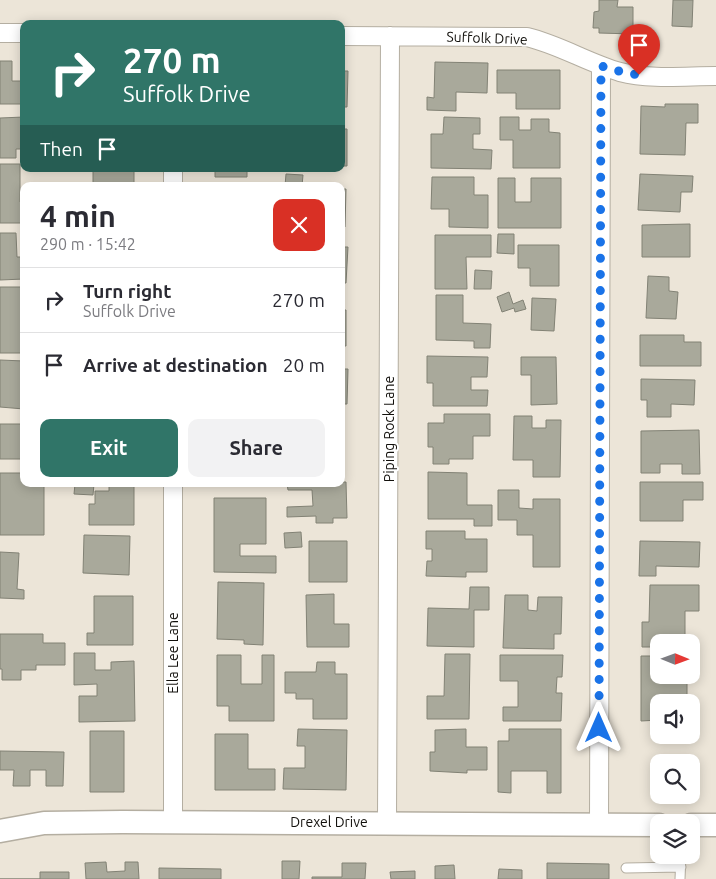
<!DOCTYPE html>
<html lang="en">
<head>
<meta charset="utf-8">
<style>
	:root { --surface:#fff; --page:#f2f2f3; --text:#2b2b33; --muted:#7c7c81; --line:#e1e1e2; --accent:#307568 }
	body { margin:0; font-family:Ubuntu,sans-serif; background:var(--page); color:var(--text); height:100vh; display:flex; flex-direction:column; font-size:19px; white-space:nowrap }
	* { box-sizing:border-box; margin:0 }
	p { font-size:16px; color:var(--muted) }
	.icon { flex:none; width:28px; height:28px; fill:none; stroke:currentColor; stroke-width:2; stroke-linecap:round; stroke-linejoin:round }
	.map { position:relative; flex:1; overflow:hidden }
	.sheet { position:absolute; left:20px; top:182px; width:325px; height:305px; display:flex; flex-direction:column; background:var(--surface); border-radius:10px; box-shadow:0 2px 12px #0003 }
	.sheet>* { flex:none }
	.top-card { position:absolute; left:20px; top:20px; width:325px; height:152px; border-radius:10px; box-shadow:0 2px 12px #0003; background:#307568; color:#fff; overflow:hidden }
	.needle { width:32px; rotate:91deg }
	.buttons { position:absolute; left:650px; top:634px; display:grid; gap:10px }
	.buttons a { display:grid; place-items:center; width:50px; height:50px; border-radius:10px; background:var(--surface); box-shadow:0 2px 12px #0003; font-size:25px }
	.pin { position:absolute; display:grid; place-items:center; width:42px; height:42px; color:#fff; margin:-51px -21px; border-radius:50% 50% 50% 0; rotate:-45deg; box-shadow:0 0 5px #0007 }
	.pin .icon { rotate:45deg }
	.me { position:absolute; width:55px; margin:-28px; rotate:0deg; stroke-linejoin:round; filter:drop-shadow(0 0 4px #0008) }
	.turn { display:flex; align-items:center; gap:18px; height:105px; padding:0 20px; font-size:22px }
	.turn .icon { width:65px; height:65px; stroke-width:2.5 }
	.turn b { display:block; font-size:35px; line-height:42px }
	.then { display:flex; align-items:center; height:48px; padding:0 20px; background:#0003; gap:10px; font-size:19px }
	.round { display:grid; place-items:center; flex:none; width:52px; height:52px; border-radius:10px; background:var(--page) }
	.headline { display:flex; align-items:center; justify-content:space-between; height:85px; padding:0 20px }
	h1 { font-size:30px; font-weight:700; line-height:38px }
	.action { display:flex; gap:10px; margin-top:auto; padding:10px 20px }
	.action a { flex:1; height:58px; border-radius:10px; background:var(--accent); color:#fff; font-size:20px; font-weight:700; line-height:58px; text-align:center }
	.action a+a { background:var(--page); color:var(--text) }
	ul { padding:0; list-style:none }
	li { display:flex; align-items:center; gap:15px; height:65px; padding:0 20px; border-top:1px solid var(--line) }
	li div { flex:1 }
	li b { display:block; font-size:19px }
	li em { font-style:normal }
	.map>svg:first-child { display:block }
	.building { fill:#a9a99b; stroke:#828275 }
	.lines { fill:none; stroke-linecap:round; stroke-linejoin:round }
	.service-casing { stroke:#b4aea1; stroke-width:11 }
	.minor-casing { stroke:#b4aea1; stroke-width:20 }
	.tertiary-casing { stroke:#b4aea1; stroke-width:25 }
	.service { stroke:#fff; stroke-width:9 }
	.minor { stroke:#fff; stroke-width:18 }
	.tertiary { stroke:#fff; stroke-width:22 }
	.route { stroke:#1a73e8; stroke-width:9; stroke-dasharray:0 16.2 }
	.labels { text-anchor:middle; stroke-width:4; stroke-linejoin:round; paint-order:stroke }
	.street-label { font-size:14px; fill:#12100c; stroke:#fff }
</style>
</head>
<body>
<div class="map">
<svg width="716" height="879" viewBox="0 0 716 879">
	<rect width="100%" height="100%" fill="#ece5d8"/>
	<!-- building -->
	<path class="building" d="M599,0H618L617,7H633V34L599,33V28H593L594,12L599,11Z
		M673,0H693L692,27L672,26Z
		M0,61H12V81H24V104H0Z
		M435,62L488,63L487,93L456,92V111L427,110V97L434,98Z
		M497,70H560V109H516V93H497Z
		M341,71H348L347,107H341Z
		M665,104H698V123H686L685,155L640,154L641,106L665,107Z
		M24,117V149H16V158H0V118Z
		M444,117L480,118V134H473V149L492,150L491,169L431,168V134H443Z
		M500,117H519V130H531V119H549V132L560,133V168H513V140H500Z
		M341,129H347V166H341Z
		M0,164H20V202H24V223H0Z
		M93,169H134V186H93Z
		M215,169H247V177H215Z
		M286,174L303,175L302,186H285Z
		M640,174L693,176L692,192H681L680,212L638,210Z
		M432,177H474V195H488V228L449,227V209H431Z
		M498,178H515V202H531V178H561V228H498Z
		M341,189H346L345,227H341Z
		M690,224V257H642V225Z
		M0,233H16L17,257H24V279L0,280Z
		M498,234H514V254L497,253Z
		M435,235H491V257H466L467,289H435Z
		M518,245H559V286H530V268H518Z
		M341,247H348L346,283H341Z
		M475,270L492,271L491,289H474Z
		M648,276L669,277V291L678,292L676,319L646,318Z
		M0,287H24V353H0Z
		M509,292L513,304L523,300L526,309L515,312L514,308L502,312L497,297Z
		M436,295H463V323L491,324L490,348H474V341L436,340Z
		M532,298L556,299L554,331L531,330Z
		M341,310H346V346H341Z
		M640,335H684V342H701V366H640Z
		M341,356L342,369H348L347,404H341Z
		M427,356L488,357L487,377H471V390H488L487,406H433V383H427Z
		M521,357H556L557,404L531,405V375H521Z
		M0,360L24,361V409L0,407Z
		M641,379L695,380L694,405L671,404V417H647V400H641Z
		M444,414H490V436H473V459H449V464H433V447H428V423H444Z
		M514,416H532V428H546V420H561L560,477H533V460H513Z
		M0,424H24V459H0Z
		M699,430L700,474H682V464H660V473H641V431Z
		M428,472L467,473V505H492V526H474V519H428Z
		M0,473H24V484H44V535H0Z
		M341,482H346L347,518H333V523H316V516L287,517V507L313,506L312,490H288L287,484H341Z
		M640,482H703V500H683V521H640Z
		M75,484H94L93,495L74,494Z
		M109,484H134V525H89V504H95V491H109Z
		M498,490H519V508L533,509V499H560V567H533V535H517V520H498Z
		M214,498H266V544H240V556H276V573L214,572Z
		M426,531H465V539H487V572H466V577L426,576L427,561H432V549H426Z
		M301,532L302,547L285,548L284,533Z
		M84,535L130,536L129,575L83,573Z
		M309,541H347V582H309Z
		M640,541L700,542L699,567L656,566V576H639Z
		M0,552L19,553L17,589L24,590V599L0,598Z
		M218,582L264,583L263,645L244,644V640L217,639Z
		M650,585H699V611H685V642H659V647H642V622H649Z
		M470,587H489V610H474V647L427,646L428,608L469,609Z
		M334,594V624H349V647H307L306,595Z
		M505,595H528V610L537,611L538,597H562L561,634H554V649L503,648Z
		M94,596H133V645H87V633H94Z
		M0,634H43V643H65V665H36V670H21V680H2V669H0Z
		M74,653H95V670H111V662L134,661L135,721L79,722V696H97V684L74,685Z
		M445,654H470L469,719H427V696H444Z
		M217,655H241V684H262V655H274V721H229V706H217Z
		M500,655H563L562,677H557L556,693H562L561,721H503V707H518V681H500Z
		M641,656H659V675H679V682H687V700H680V702H659V720L641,721Z
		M317,662H335V674H347V719H313V699H296V693H285V672H316Z
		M298,729L347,730L346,790L283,789L284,768H305V746H297Z
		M466,729V747H487V770H467V773L430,771V752H435V730Z
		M509,729H561V793H547V771H511V793L498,792V741H509Z
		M90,731H124V792H90Z
		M215,734H248V769H275V790H215Z
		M0,751L64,752L63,786H46V770H30V786H13L14,770H0Z
		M282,861H300L299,879H282Z
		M106,862L107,872L125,871V862H138L139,879H86L85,863Z
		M342,863H366L365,879H312V877H342Z
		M547,863L609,864V879H547Z
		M454,865L455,879H435V866Z
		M159,868L221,869V879H159Z
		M499,869L522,870V879H498Z
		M415,871V879H391L390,872Z
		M40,872H69V879H0H40Z"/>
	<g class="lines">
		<!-- service casing -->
		<g class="service-casing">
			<path id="service" d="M626,868L681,867
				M680,879L681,855"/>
		</g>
		<!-- minor casing -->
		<g class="minor-casing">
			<path id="minor" d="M0,33H24
				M341,36L527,37C560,45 588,63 620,72C651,80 685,76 716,76
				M173,169V186
				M173,484V822
				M387,822L390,36
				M599,825L601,66"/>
		</g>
		<!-- tertiary casing -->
		<g class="tertiary-casing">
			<path id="tertiary" d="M691,825H716
				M0,831L44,823L122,822L659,825"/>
		</g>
		<!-- service -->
		<use href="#service" class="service"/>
		<!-- minor -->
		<use href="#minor" class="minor"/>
		<!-- tertiary -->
		<use href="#tertiary" class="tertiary"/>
	</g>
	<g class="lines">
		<!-- route -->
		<path class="route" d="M599,728L601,66L622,72L639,75"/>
	</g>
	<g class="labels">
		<!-- street labels -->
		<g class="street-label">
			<text transform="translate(487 38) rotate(2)" y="5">Suffolk Drive</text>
			<text transform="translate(389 429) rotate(-90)" y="5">Piping Rock Lane</text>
			<text transform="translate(173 653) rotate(-90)" y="5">Ella Lee Lane</text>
			<text x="329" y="827">Drexel Drive</text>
		</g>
	</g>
</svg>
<div class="buttons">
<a><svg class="needle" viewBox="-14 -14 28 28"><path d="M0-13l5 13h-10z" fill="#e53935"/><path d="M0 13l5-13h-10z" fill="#7c7c81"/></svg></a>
<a><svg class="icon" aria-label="sound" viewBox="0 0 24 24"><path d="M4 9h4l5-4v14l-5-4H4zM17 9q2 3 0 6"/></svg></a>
<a><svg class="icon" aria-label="search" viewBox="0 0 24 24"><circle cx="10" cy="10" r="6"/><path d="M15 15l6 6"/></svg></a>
<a><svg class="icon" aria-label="layers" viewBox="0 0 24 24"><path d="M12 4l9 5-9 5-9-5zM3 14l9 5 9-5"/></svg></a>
</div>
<div class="pin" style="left:639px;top:75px;background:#d93025"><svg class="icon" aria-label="arrive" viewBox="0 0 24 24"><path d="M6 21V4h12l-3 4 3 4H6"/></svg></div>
<svg class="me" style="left:599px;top:728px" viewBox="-20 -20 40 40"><path d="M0-17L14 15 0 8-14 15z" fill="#1a73e8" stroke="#fff" stroke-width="4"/></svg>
<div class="top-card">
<div class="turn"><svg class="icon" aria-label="right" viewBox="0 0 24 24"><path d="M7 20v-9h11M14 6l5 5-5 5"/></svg><div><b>270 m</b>Suffolk Drive</div></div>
<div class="then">Then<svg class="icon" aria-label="arrive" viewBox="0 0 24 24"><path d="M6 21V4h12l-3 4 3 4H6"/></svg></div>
</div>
<section class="sheet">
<div class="headline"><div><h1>4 min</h1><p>290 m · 15:42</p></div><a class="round" style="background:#d93025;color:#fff"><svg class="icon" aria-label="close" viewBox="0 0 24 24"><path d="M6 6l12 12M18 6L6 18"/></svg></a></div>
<ul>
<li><svg class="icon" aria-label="right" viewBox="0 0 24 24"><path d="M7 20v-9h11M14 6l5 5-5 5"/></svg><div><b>Turn right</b><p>Suffolk Drive</p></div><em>270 m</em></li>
<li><svg class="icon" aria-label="arrive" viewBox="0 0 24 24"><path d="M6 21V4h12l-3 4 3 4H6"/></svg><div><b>Arrive at destination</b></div><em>20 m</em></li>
</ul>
<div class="action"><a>Exit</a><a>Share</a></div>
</section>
</div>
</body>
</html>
